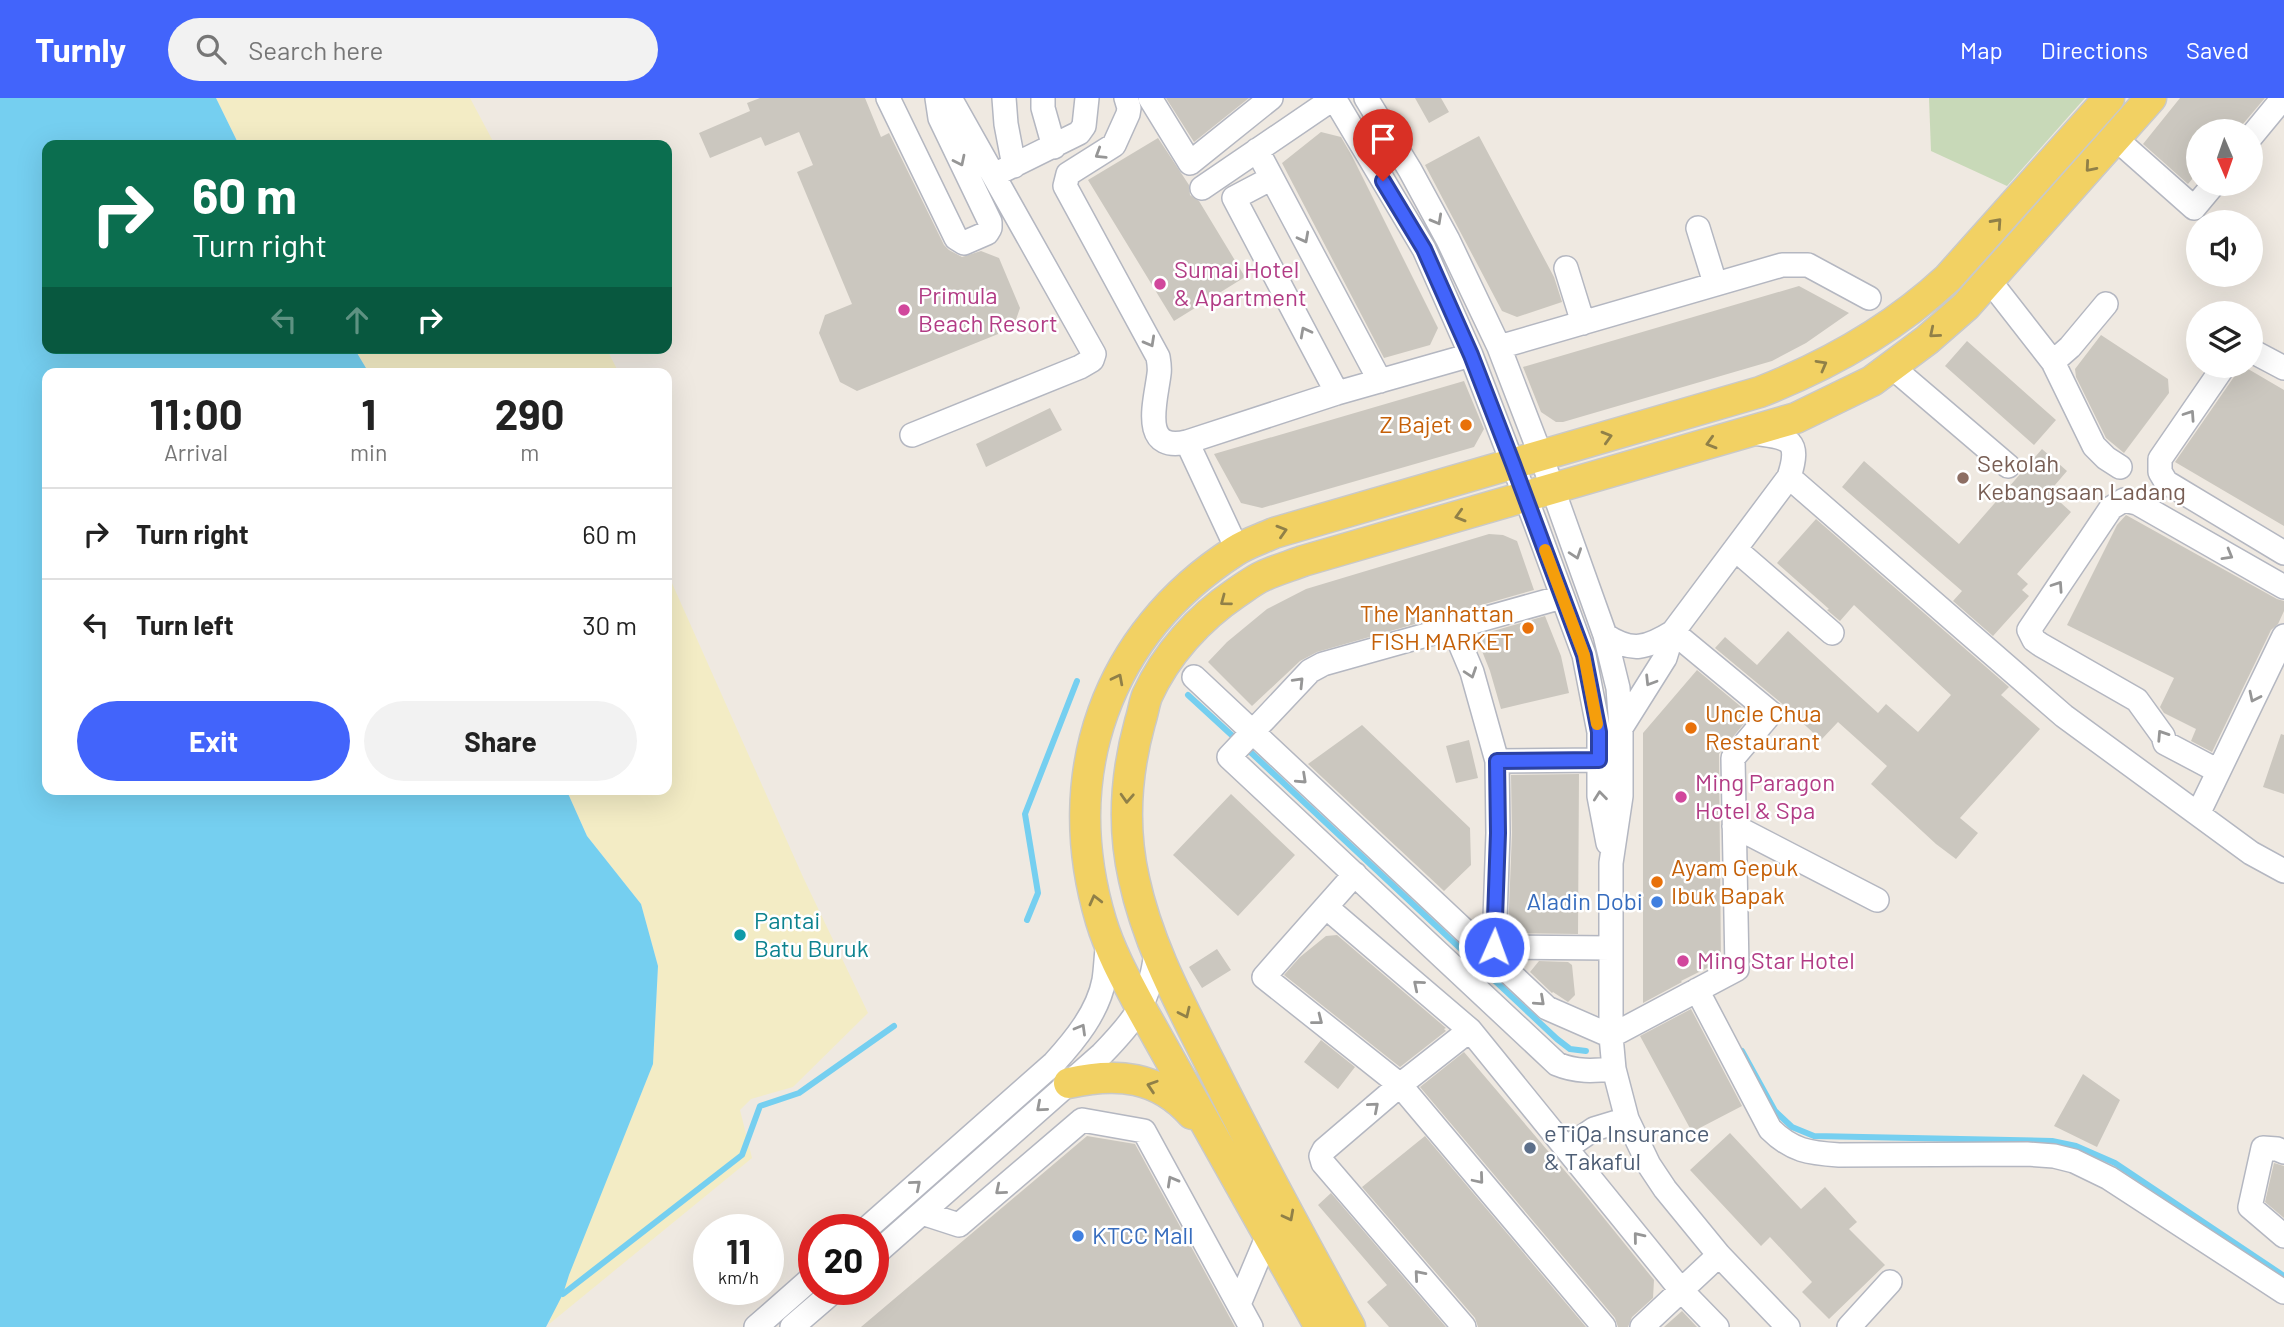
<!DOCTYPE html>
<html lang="en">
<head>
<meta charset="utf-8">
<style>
	:root { --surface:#fff; --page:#f2f2f2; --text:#222; --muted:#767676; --line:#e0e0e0; --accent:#4264fb }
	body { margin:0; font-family:Barlow,sans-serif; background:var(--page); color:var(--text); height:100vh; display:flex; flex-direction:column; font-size:26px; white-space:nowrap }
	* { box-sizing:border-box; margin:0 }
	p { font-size:23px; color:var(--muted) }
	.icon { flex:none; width:38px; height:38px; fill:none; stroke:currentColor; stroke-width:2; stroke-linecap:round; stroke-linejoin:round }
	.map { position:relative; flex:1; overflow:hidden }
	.sheet { position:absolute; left:42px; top:270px; width:630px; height:427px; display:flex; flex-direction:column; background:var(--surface); border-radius:14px; box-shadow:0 7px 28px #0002 }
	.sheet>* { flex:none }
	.banner { position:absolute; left:42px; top:42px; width:630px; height:214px; border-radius:14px; box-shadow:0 7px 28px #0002; background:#0b6e4f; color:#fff; overflow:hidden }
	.needle { width:46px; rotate:178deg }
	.controls { position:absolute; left:2186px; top:21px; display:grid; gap:14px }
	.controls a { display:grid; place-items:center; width:77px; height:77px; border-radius:50%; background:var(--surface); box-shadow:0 7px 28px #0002; font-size:35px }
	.speed { position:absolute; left:693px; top:1116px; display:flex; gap:14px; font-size:35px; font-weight:700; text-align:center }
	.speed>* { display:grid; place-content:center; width:91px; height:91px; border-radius:50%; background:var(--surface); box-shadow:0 7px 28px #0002; line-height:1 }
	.speed small { font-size:18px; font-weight:400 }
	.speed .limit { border:10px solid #d22; background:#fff; color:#111 }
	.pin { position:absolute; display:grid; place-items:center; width:60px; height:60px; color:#fff; margin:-72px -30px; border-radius:50% 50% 50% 0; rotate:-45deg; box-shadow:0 0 7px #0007 }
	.pin .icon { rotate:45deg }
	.me { position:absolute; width:77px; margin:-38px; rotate:2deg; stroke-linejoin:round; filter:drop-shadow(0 0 5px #0008) }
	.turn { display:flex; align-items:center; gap:24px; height:147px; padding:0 35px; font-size:32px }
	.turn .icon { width:91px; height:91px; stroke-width:2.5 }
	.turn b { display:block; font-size:49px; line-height:60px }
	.lanes { display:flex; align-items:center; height:66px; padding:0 35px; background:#0003; justify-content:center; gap:35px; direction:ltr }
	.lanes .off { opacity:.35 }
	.eta { display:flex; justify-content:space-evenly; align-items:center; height:119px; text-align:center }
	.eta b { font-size:42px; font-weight:700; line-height:49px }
	.button { display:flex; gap:14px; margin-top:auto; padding:14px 35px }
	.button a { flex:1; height:80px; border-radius:42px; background:var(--accent); color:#fff; font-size:28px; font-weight:700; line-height:80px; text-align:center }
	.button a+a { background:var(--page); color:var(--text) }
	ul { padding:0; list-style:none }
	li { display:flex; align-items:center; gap:21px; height:91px; padding:0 35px; border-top:2px solid var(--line) }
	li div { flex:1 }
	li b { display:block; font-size:26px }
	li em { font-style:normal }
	header { display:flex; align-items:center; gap:42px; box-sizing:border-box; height:98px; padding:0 35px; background:var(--accent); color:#fff }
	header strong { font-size:33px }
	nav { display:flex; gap:38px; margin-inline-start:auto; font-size:24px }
	.search { width:490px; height:63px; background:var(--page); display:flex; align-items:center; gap:18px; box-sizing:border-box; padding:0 24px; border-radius:38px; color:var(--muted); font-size:26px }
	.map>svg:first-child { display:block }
	.sand { fill:#f3ecc5 }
	.cemetery { fill:#c8d9b8 }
	.water { fill:#75cff0 }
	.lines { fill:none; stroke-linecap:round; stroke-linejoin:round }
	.stream { stroke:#75cff0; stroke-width:6 }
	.building { fill:#cbc7bf }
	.minor-casing { stroke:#b4b7c1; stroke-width:26 }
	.major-casing { stroke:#c9c9c9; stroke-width:33 }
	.minor { stroke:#fff; stroke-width:23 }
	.major { stroke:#f2d163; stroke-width:30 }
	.oneway { stroke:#969696 }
	.oneway2 { stroke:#908048 }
	.route-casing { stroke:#2b41a3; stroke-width:18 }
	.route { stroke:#4264fb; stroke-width:12 }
	.slow { stroke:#f59e0b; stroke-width:12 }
	.hotel-dot { fill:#d1479c; stroke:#fff; stroke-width:2.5 }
	.food-dot { fill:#e8710a; stroke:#fff; stroke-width:2.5 }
	.education-dot { fill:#8d6e63; stroke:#fff; stroke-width:2.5 }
	.shop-dot { fill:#3f7fe0; stroke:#fff; stroke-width:2.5 }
	.culture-dot { fill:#0f9aa8; stroke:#fff; stroke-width:2.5 }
	.service-dot { fill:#5c6f8a; stroke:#fff; stroke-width:2.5 }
	.labels { text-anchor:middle; stroke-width:5; stroke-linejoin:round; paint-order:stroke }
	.hotel-label { font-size:24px; fill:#b23c85; stroke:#fff; text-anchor:start }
	.food-label { font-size:24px; fill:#c56008; stroke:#fff; text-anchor:end }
	.education-label { font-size:24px; fill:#785e54; stroke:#fff; text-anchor:start }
	.shop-label { font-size:24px; fill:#366cbe; stroke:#fff; text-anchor:end }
	.culture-label { font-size:24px; fill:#0d838f; stroke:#fff; text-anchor:start }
	.service-label { font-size:24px; fill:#4e5e75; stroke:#fff; text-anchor:start }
</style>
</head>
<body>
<header>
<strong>Turnly</strong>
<div class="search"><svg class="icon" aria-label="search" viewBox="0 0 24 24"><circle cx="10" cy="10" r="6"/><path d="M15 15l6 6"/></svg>Search here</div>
<nav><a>Map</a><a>Directions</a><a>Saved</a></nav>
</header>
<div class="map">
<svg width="2284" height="1229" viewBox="0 0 2284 1229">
	<rect width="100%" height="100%" fill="#efe9e1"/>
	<!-- sand -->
	<path class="sand" d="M216,0H470L495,47H239Z
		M354,250H606L619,275H369Z
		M667,474L803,779L868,915L793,989L751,1001L740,1012L752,1060L548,1227L653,966L658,868L641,806L587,738L566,691H667Z"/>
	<!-- cemetery -->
	<path class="cemetery" d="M1929,0H2085L2007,88L1931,53Z"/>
	<!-- water -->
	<path class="water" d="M0,0H216L239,47H47V250H354L369,275H47V691H566L587,738L641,806L658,868L653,966L569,1177L563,1196L546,1229H0Z"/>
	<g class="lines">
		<!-- stream -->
		<path class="stream" d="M1188,597L1237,642
			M1245,649L1557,941L1570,951L1586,953
			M1027,822L1038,795L1025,716L1077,583
			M1742,953L1775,1013L1792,1029L1814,1038L2052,1043L2076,1048L2115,1065L2284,1178
			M563,1196L742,1057L760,1008L799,995L894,928"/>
	</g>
	<!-- building -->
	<path class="building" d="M760,0H865L881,39L889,35L944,147L949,152L962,159L981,153L999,160L1020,210L1013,230L857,293L840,284L819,235L825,217L852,206L797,74L813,67L799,34L765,48L761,39L710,60L699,35L750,13L747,5Z
		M1166,0H1249L1194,44Z
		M1415,0H1441L1449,14L1429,25Z
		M2180,0H2265L2237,33H2198V74L2188,86L2143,46Z
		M1321,34L1341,39L1352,58L1438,230L1430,247L1384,260L1282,65Z
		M1479,38L1554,179L1562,204L1517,219L1502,213L1425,67Z
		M1158,40L1189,87L1190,97L1199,103L1245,179L1174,223L1088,82Z
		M1799,188L1849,215L1806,245L1772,263L1563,324H1556L1541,314L1523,269Z
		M2101,237L2168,281L2169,295L2124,355L2106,340L2076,279L2075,271Z
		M1967,243L2056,322L2034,347L1945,268Z
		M2238,268H2243L2284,292V428L2175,364L2236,276Z
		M1464,283L1484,331L1474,349L1262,410L1241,405L1214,356Z
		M1050,310L1062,332L986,369L976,346Z
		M2042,351L2067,373L2049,394L2071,414L2017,476L2028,486L2022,492L2029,498L1993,538L1953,503L1962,493L1842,389L1864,363L1959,446Z
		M2126,417L2277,501L2284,503V513L2278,526L2271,532L2212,654L2191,643L2196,631L2164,615L2160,609L2174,580L2067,527L2117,427Z
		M1816,421L2009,589L2001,597L2040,631L1960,720L1978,735L1956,761L1936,746L1871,686L1887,668L1838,624L1821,642L1780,604L1715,550L1725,539L1757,567L1788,533L1878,615L1886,606L1918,634L1951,597L1854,507L1840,523L1827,512L1829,511L1777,465Z
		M1489,436L1503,437L1517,443L1534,492L1317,554L1300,563L1252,608L1208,564L1227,544L1267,511L1306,491Z
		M1545,518L1561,558L1569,595L1501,611L1490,573L1476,538Z
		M1697,572L1751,617L1719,656L1721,863L1681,883L1682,884L1643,905V635Z
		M1362,627L1470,730L1471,767L1444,793L1308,666Z
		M2281,636L2284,637V696L2263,689Z
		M1469,642L1478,680L1456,685L1446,648Z
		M1579,676L1578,836L1508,835L1512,735L1511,677Z
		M1231,696L1295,757L1238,818L1173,757Z
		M1337,837L1446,930L1444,931L1446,933L1400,969L1284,877L1300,859L1326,838Z
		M1217,851L1231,872L1202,890L1189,869Z
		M1539,863L1568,864L1572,867L1575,897L1568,904L1553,894L1552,895L1530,874Z
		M1691,911L1742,1008L1692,1034L1640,938Z
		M1321,942L1355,969L1338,991L1304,964Z
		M1464,954L1582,1093L1654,1182L1653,1200L1632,1219L1628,1229H1618L1615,1220L1420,989Z
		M2083,976L2120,1002L2097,1049L2054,1028Z
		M1730,1035L1801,1111L1825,1089L1857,1124L1849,1131L1885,1167L1829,1221L1802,1194L1812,1184L1770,1139L1761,1148L1690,1072Z
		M1087,1038L1135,1046L1235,1229H861Z
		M1425,1038L1586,1229H1478L1475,1220L1362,1089Z
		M2274,1065L2284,1068V1120L2265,1104Z
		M1331,1095L1446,1229H1389L1367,1204L1387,1187L1318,1107Z
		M1682,1213L1697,1229H1664Z"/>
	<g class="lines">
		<!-- minor casing -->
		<g class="minor-casing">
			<path id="minor" d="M888,0L956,140L964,145L987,135L990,130V124L940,20L937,0
				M1004,0L1006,26L1014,68
				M1043,0V10L1054,49
				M1126,0L1129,10L1128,16L1114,47L1068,76L1065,88L1158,259C1159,265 1160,270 1159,276C1156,302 1139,355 1187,344
				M1150,0L1190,65L1271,0
				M1334,0L1424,151L1471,257L1535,424L1584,557L1599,634V698L1608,745
				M1366,0L1410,72L1448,142L1499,249L1541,358L1605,537L1618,590L1621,630V698L1611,765V938L1614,971L1627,1021L1649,1067L1665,1091L1719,1157L1788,1229
				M2115,40L2194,110L2214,86
				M2250,40L2283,0
				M1257,52L1380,283
				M994,77L1079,35L1084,28L1087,0
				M1272,80L1234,100L1337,295
				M1202,90L1334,0
				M1698,130L1715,185
				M1566,170L1583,225
				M1989,182L2053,264L2070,249L2106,206
				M1499,249L1782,167H1808L1869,200
				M2250,252L2284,270
				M2053,264L2094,348L2106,360L2120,369
				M2224,268L2160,361V374L2166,384L2284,455
				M1892,269L2008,368
				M912,337L1080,269L1092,262L1094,256L950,0
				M1789,379L2064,618L2251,755L2284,773
				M1237,451L1187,344L1337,295L1471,257
				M1735,451L1832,535
				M1562,499L1323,566L1310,573L1229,659L1557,966C1576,974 1593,973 1614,971
				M1453,529L1472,574L1497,663L1498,735L1494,849L1490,857
				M1605,537C1632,555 1647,550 1673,534
				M1194,579L1547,910L1611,938L1737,871L1733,660L1771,615L1673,534
				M1621,630L1665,560L1673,534L1789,379C1802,339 1787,340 1753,335
				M1497,663L1599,662
				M2218,673L2165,645L2163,638L2137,602L2041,547L2034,542L2029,532L2111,410L2124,402L2137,405L2284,489
				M2198,716L2284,538
				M1734,728L1877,802
				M1355,776L1264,879L1400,987L1604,1229
				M1326,809L1470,932L1681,1192L1717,1229
				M1494,849L1611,850
				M1697,892L1770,1031C1792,1053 1809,1055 1839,1057L2027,1056L2054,1058L2074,1063L2109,1080L2284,1194
				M1566,1050L1594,1031L1627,1021
				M2284,1054L2277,1051L2263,1050L2250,1109L2284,1138
				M922,1115L959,1127L1082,1022L1144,1033L1251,1229
				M865,1132L1054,965C1075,942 1098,914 1104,882C1106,869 1106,856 1108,844
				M873,1158L1102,956C1136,921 1150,903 1156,854
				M1239,1206L1268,1137
				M756,1229L814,1178
				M792,1229L835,1192
				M1464,1229L1323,1065L1321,1058L1324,1052L1400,987L1470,932
				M1642,1229L1719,1157
				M1849,1229L1890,1184"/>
		</g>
		<!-- major casing -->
		<g class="major-casing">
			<path id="major" d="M1069,985C1117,974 1158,978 1192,1016
				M1320,1229L1141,910C1126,882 1110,853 1101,823C1057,676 1106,536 1235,453C1247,445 1261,441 1274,435L1760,294C1829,267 1893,231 1948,180L2109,0
				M1350,1229C1302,1142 1255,1055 1211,967C1181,907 1148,847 1134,781C1122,728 1126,675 1140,624C1143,615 1144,606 1147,598C1166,556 1199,520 1236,495C1245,489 1254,482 1263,478C1276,472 1290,468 1303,463L1796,320L1872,283L1927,242L1966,208L2151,0"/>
		</g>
		<!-- minor -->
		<use href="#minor" class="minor"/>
		<!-- major -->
		<use href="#major" class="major"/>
	</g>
	<!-- one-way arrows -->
	<defs><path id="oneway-chevron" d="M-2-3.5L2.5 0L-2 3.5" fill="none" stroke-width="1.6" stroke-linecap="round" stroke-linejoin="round" transform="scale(1.75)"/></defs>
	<g class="oneway">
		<use href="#oneway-chevron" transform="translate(1100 56) rotate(148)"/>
		<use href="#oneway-chevron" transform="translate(960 63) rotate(64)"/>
		<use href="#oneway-chevron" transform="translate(1437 122) rotate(61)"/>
		<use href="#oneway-chevron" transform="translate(1304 140) rotate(62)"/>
		<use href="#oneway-chevron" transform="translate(1305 234) rotate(-118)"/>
		<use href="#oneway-chevron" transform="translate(1150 244) rotate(61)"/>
		<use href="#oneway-chevron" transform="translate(2190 317) rotate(-56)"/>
		<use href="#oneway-chevron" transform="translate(1576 456) rotate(71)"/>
		<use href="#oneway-chevron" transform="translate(2228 457) rotate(30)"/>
		<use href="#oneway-chevron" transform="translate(2058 488) rotate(-56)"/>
		<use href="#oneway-chevron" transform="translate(1471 575) rotate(71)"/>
		<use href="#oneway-chevron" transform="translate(1650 583) rotate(122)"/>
		<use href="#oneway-chevron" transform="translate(1299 584) rotate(-46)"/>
		<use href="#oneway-chevron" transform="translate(2254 599) rotate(116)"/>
		<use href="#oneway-chevron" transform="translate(2162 637) rotate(-123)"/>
		<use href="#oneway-chevron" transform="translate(1302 681) rotate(43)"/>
		<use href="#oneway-chevron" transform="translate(1600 698) rotate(-96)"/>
		<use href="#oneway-chevron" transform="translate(1418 887) rotate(-140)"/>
		<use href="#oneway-chevron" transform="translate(1540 903) rotate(42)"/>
		<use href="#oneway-chevron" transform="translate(1318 922) rotate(38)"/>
		<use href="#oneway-chevron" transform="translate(1081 931) rotate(-60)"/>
		<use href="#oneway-chevron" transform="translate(1041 1009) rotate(139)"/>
		<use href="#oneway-chevron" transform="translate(1374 1009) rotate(-41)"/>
		<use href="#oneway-chevron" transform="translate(1479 1081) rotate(50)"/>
		<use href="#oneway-chevron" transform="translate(1172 1083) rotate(-119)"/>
		<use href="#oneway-chevron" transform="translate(916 1087) rotate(-41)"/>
		<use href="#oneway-chevron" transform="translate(1000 1092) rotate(140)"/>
		<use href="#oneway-chevron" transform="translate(1638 1139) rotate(-129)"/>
		<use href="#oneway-chevron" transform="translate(1419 1177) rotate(-131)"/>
	</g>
	<g class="oneway2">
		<use href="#oneway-chevron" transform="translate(2090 69) rotate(131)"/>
		<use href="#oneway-chevron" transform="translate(1997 125) rotate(-48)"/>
		<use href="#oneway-chevron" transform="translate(1934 235) rotate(140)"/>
		<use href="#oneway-chevron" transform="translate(1822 267) rotate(-29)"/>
		<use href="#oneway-chevron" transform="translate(1607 339) rotate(-16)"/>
		<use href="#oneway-chevron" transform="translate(1711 345) rotate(164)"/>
		<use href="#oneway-chevron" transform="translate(1460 418) rotate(164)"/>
		<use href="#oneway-chevron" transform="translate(1282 433) rotate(-17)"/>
		<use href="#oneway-chevron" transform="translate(1225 503) rotate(143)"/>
		<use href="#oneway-chevron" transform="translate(1118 581) rotate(-63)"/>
		<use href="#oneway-chevron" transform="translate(1127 700) rotate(93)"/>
		<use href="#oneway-chevron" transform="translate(1095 802) rotate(-104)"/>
		<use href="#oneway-chevron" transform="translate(1185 915) rotate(65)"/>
		<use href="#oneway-chevron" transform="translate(1152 988) rotate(-162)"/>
		<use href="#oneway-chevron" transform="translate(1289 1118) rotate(62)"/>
	</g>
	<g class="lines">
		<!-- route casing -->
		<g class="route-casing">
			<path id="route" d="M1383,83L1424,151L1471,257L1513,366L1584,557L1599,634V662L1497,663L1498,735L1494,849"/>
		</g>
		<!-- route -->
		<use href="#route" class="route"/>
		<!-- slow -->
		<path class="slow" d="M1545,452L1584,557L1597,626"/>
	</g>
	<!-- markers -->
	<g class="hotel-dot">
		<circle cx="1160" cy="186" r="7"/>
		<circle cx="904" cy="212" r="7"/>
		<circle cx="1681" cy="699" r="7"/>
		<circle cx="1683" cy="863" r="7"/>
	</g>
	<g class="food-dot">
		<circle cx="1466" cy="327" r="7"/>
		<circle cx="1528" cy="530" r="7"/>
		<circle cx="1691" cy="630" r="7"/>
		<circle cx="1657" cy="784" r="7"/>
	</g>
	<circle class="education-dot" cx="1963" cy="380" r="7"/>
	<g class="shop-dot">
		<circle cx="1657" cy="804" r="7"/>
		<circle cx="1078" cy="1138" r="7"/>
	</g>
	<circle class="culture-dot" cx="740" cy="837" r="7"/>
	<circle class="service-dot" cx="1530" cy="1050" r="7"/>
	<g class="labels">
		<!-- hotel labels -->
		<g class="hotel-label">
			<text x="1174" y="180">Sumai Hotel<tspan x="1174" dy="28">&amp; Apartment</tspan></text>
			<text x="918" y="206">Primula<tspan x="918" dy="28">Beach Resort</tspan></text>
			<text x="1695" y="693">Ming Paragon<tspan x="1695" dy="28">Hotel &amp; Spa</tspan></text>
			<text x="1697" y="871">Ming Star Hotel</text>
		</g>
		<!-- food labels -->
		<g class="food-label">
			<text x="1452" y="335">Z Bajet</text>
			<text x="1514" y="524">The Manhattan<tspan x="1514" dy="28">FISH MARKET</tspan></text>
			<text x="1705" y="624" text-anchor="start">Uncle Chua<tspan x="1705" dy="28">Restaurant</tspan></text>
			<text x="1671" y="778" text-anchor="start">Ayam Gepuk<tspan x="1671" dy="28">Ibuk Bapak</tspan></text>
		</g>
		<!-- education labels -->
		<g class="education-label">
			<text x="1977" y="374">Sekolah<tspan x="1977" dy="28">Kebangsaan Ladang</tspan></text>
		</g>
		<!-- shop labels -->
		<g class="shop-label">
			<text x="1643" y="812">Aladin Dobi</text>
			<text x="1092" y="1146" text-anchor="start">KTCC Mall</text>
		</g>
		<!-- culture labels -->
		<g class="culture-label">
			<text x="754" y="831">Pantai<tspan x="754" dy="28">Batu Buruk</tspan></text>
		</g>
		<!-- service labels -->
		<g class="service-label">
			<text x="1544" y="1044">eTiQa Insurance<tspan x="1544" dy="28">&amp; Takaful</tspan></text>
		</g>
	</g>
</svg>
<div class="controls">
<a><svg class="needle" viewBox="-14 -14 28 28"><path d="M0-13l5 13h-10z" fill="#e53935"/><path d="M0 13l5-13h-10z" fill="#767676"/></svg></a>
<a><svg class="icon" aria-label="sound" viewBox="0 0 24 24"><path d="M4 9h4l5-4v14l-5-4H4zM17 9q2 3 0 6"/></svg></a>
<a><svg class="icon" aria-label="layers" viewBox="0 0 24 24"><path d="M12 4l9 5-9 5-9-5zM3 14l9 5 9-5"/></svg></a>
</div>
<div class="speed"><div>11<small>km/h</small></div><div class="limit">20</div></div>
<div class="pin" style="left:1383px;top:83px;background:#d93025"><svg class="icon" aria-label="arrive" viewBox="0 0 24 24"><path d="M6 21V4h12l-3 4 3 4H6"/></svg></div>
<svg class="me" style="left:1494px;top:849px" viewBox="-20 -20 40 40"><circle r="17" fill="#4264fb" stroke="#fff" stroke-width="3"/><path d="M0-11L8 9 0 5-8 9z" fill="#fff"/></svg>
<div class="banner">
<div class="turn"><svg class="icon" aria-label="right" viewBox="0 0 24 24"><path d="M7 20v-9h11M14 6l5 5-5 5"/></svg><div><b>60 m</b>Turn right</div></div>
<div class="lanes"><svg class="icon off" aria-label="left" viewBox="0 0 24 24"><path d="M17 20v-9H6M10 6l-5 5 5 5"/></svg><svg class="icon off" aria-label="ahead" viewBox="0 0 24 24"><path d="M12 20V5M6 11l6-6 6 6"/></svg><svg class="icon" aria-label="right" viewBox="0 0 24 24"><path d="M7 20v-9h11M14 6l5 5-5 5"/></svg></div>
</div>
<section class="sheet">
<div class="eta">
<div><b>11:00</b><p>Arrival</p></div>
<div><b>1</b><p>min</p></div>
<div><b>290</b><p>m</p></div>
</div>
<ul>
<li><svg class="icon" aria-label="right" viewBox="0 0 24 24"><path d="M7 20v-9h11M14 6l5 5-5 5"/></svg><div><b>Turn right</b></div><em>60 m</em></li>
<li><svg class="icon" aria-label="left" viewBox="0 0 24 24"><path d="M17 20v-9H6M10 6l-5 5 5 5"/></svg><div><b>Turn left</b></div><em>30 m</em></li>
</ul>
<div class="button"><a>Exit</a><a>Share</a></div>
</section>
</div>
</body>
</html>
